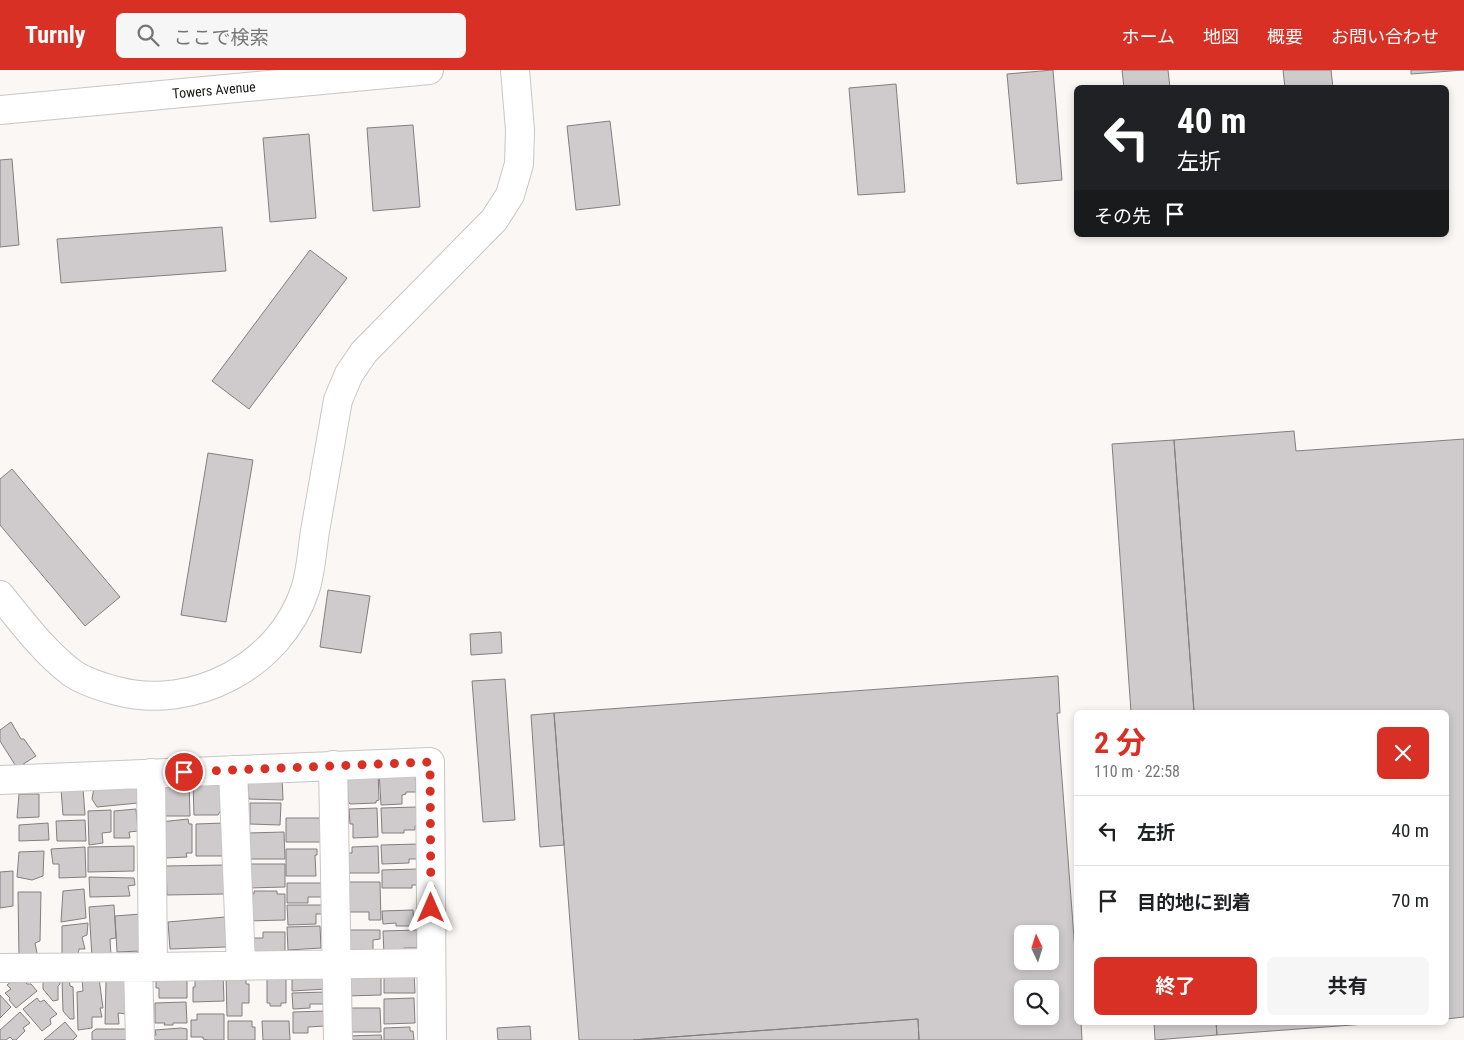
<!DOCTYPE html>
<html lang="ja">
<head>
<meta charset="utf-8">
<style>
	:root { --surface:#fff; --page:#f6f6f6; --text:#202124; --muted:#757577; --line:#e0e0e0; --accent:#d93025 }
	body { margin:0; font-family:"Roboto Condensed","Noto Sans JP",sans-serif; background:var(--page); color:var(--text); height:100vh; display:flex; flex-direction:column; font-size:19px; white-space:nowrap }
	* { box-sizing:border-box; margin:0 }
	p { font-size:16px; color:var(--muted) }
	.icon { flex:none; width:28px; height:28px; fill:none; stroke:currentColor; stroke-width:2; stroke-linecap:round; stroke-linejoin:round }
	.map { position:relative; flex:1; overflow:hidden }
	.panel { position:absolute; left:1074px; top:640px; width:375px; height:315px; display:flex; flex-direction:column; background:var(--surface); border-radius:8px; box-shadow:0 2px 8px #0003 }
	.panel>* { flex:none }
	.top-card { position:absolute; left:1074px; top:15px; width:375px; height:152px; border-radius:8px; box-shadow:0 2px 8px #0003; background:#202124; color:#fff; overflow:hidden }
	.needle { width:32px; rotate:356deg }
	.fabs { position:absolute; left:1014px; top:855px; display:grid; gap:10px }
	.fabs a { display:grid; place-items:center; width:45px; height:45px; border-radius:8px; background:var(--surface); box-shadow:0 2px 8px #0003; font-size:25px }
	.pin { position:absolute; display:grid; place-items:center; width:42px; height:42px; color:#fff; margin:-21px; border:2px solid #fff; border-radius:50%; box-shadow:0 1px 5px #0007 }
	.me { position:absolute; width:55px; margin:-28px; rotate:0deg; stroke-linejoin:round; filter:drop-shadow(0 0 4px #0008) }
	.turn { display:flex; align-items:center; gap:18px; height:105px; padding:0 20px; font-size:22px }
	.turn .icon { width:65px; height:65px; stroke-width:2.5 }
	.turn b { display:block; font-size:35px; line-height:42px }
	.then { display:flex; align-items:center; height:48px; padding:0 20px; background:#0003; gap:10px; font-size:19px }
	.round { display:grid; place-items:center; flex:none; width:52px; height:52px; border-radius:8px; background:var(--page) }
	.head { display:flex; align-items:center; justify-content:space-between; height:85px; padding:0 20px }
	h1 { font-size:30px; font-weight:700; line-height:38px; color:var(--accent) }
	.action { display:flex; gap:10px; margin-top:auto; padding:10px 20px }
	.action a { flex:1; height:58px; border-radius:8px; background:var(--accent); color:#fff; font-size:20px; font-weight:700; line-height:58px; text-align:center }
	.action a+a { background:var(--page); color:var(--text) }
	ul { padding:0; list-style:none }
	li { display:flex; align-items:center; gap:15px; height:70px; padding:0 20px; border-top:1px solid var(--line) }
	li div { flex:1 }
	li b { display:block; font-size:19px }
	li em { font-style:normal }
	header { display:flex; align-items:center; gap:30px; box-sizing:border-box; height:70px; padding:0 25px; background:var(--accent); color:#fff }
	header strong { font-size:24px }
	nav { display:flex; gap:28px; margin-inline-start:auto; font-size:18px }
	.search { width:350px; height:45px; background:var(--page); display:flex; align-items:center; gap:12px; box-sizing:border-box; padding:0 18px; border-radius:8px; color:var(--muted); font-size:19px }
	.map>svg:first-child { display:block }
	.building { fill:#cfcbcc; stroke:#837f80; fill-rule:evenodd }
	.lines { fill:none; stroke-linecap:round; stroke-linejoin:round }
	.minor-casing { stroke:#c9c6c4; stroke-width:30 }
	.minor { stroke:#fff; stroke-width:28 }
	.route { stroke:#d93025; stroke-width:9; stroke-dasharray:0 16.2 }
	.labels { text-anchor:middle; stroke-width:4; stroke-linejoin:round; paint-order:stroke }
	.street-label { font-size:14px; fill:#171615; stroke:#fff }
</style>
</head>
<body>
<header>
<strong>Turnly</strong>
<div class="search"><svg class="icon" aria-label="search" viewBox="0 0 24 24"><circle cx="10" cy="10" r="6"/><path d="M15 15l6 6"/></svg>ここで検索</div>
<nav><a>ホーム</a><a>地図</a><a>概要</a><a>お問い合わせ</a></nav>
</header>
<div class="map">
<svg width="1464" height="970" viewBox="0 0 1464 970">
	<rect width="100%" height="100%" fill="#faf7f4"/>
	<!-- building -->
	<path class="building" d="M1053,0L1062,110L1017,114L1007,4Z
		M1122,0H1168L1170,18H1124Z
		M1283,0H1331L1333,18H1285Z
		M1411,0H1464L1411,4Z
		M896,14L905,122L858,125L849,18Z
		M610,51L620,135L576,140L567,56Z
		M413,55L420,137L373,141L367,58Z
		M309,64L316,148L270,152L263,68Z
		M12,89L19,175L0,177V90Z
		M222,157L226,201L61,213L57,169Z
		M310,180L347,208L249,339L212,311Z
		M1294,361L1296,381L1464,369V947L1446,949V642H1194L1174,370Z
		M1174,370L1194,642H1131L1112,374Z
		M208,383L253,390L226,552L181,545Z
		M12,399L120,527L85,556L0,455V409Z
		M328,520L370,526L361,583L320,577Z
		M501,562L502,583L471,585L470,564Z
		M1058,606L1060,643H1057L1076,894V952H1081L1082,970H919L918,949L633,970H579L554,643ZM1022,864H1050V891H1022ZM1022,919H1050V946H1022Z
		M505,609L515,750L483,752L472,611Z
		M554,643L564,775L540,777L531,645Z
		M11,652L21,669H24L36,686L17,698L0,671V660Z
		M379,701L415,703L416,722H406V724L402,725V734L381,735Z
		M378,702L379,730L376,731V733L350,734L348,731L347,703Z
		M282,706L283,730L249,729L247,707Z
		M189,710L190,746H161L164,712Z
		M221,711L224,739L221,740L218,745H194L193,712Z
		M140,714L138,733L97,737L92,729L94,717Z
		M83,718L85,745H63L61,719Z
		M19,724H39V747L17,748Z
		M250,733H281L280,755L250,754Z
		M417,737L418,756H415V760H404V763H382L381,738Z
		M377,738L378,767L353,768V754H350L349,739Z
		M136,739L138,761L129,762L130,768H114V741Z
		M111,740V762L102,763L103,773L89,775L88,741Z
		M286,748H322L326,772H286Z
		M188,749L189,754H192V783H186L187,787L166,788L160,752Z
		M85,750L86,771H57L56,751Z
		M48,753L49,770L19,771V755Z
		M225,753L224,786H196V754Z
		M284,762L285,789H249V763Z
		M418,774V789H409V793L382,794L381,775Z
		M134,776V801L88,802V777Z
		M378,776L379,803H346L344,783H352V777Z
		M85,777L86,807L59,808V794H53L51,779Z
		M286,779H317V785H315L316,806H286Z
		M44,781L43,806L32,810L17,807L19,782Z
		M249,794H285V817L249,818Z
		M224,795L225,824L167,825L166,796Z
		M418,799L419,815H412V818H382V800Z
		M13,801V836L0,838V802Z
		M89,807L134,808L135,815L128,816L130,826L90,827Z
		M345,812H380L381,850H369V842H345Z
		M287,813H326V827H308V833H287Z
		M84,819L86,848L61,852L63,821Z
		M254,821H277V824H285V850L246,851V824H254Z
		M18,822H41L40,871L35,873L38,888H19Z
		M114,835L116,868L110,869L111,886L92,888L89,837Z
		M287,835H326V844H316V854L288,855Z
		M413,840L414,856H396V853L383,854L382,841Z
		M141,844V881L117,882L115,846Z
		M225,847L226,877L170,879L168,852Z
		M88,853L87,865L82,867L85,879H79L78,885L62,886V856Z
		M320,856L321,878L288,880L287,857Z
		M344,860H380V869L373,870V882L344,883Z
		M417,860V878H404L405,885H384L383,861Z
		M263,862H285V887L251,886V868H263Z
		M414,902L415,923H384V903Z
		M195,904H223L224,931L193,932V917H195Z
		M246,904V914H249V933H242V946H227L226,905Z
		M292,904L326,907L327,919L292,921Z
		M381,905V925L346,926V906Z
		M156,906H187V928H159V918H156Z
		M267,906H286V933H281V936H270V933H267Z
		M22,908L27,914H31L37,921L16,938L9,930L10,928L5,923L11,919L7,915L15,909Z
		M43,908H59L60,914L58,916V930L53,931L43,919Z
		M99,908L103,938H100L102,947H92V958L78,960L77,922L83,921L82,909Z
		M62,909H69L70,916L73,917L74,949H70L63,941Z
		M126,910V944L118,943L119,954H105L106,911Z
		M326,922L327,934H310V938L293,939L292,923Z
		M0,925L11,937L0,948Z
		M37,928L40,932L44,930L57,944L50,949L51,954L42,961L23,939Z
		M414,928L415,953L384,954V929Z
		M186,932L187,953H173V955H164L165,953H155V933Z
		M350,938H380L381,962H351Z
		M325,941V956L308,957V963H293V942Z
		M20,942L30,953L23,958L25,961L16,970H13L10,967L6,970H0V960Z
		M197,944H224V970H208L203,969V967H191V950H197Z
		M918,949L919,970H633Z
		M228,951H252V957H255V970H228Z
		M262,951H289L290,970H263Z
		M65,952L77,966L73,970H44Z
		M1154,952H1216L1217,965L1155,970Z
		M1216,952H1393L1217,965Z
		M530,956L531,970H498L497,958Z
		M410,957V961H413L414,970H384V958Z
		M181,958L187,959V970H153L152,966L156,965L155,960Z
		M96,959H130V970H92V962Z
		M381,965L382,970H346V966Z"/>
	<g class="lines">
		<!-- minor casing -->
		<g class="minor-casing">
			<path id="minor" d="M0,40L429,0
				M0,525C22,552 44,582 72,603C85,612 102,617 117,621C193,641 280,596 305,520C311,502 312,480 315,461C323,417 330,374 338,330L349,304L364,282L494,150L510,125L519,94L520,60L515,0
				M333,695L338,970
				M233,700L241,896
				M0,710L430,692L432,970
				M138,897L140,970
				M153,897L431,893
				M0,898L153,897L151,703"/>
		</g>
		<!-- minor -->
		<use href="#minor" class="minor"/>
	</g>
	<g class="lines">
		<!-- route -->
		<path class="route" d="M184,702L430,692L431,838"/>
	</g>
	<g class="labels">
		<!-- street labels -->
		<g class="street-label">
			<text transform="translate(214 20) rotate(-5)" y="5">Towers Avenue</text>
		</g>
	</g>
</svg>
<div class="fabs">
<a><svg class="needle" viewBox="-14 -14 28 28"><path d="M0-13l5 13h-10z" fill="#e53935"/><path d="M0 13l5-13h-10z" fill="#757577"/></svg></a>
<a><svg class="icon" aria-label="search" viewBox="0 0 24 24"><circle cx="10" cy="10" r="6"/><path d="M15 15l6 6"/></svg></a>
</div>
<div class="pin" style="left:184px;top:702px;background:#d93025"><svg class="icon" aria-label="arrive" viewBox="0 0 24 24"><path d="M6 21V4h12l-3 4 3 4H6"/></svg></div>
<svg class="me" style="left:431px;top:838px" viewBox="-20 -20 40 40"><path d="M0-17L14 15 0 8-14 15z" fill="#d93025" stroke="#fff" stroke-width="4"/></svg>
<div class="top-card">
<div class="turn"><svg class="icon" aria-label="left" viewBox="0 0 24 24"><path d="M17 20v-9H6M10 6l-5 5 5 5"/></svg><div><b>40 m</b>左折</div></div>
<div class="then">その先<svg class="icon" aria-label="arrive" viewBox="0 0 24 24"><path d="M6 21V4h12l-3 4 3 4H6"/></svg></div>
</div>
<section class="panel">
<div class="head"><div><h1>2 分</h1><p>110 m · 22:58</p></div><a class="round" style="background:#d93025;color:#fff"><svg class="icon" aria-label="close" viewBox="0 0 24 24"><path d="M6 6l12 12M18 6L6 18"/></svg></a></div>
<ul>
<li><svg class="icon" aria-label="left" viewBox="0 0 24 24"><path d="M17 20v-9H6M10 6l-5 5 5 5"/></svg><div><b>左折</b></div><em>40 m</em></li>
<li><svg class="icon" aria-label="arrive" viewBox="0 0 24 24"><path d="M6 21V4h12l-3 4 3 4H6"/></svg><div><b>目的地に到着</b></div><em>70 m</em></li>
</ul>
<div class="action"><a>終了</a><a>共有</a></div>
</section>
</div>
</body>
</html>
